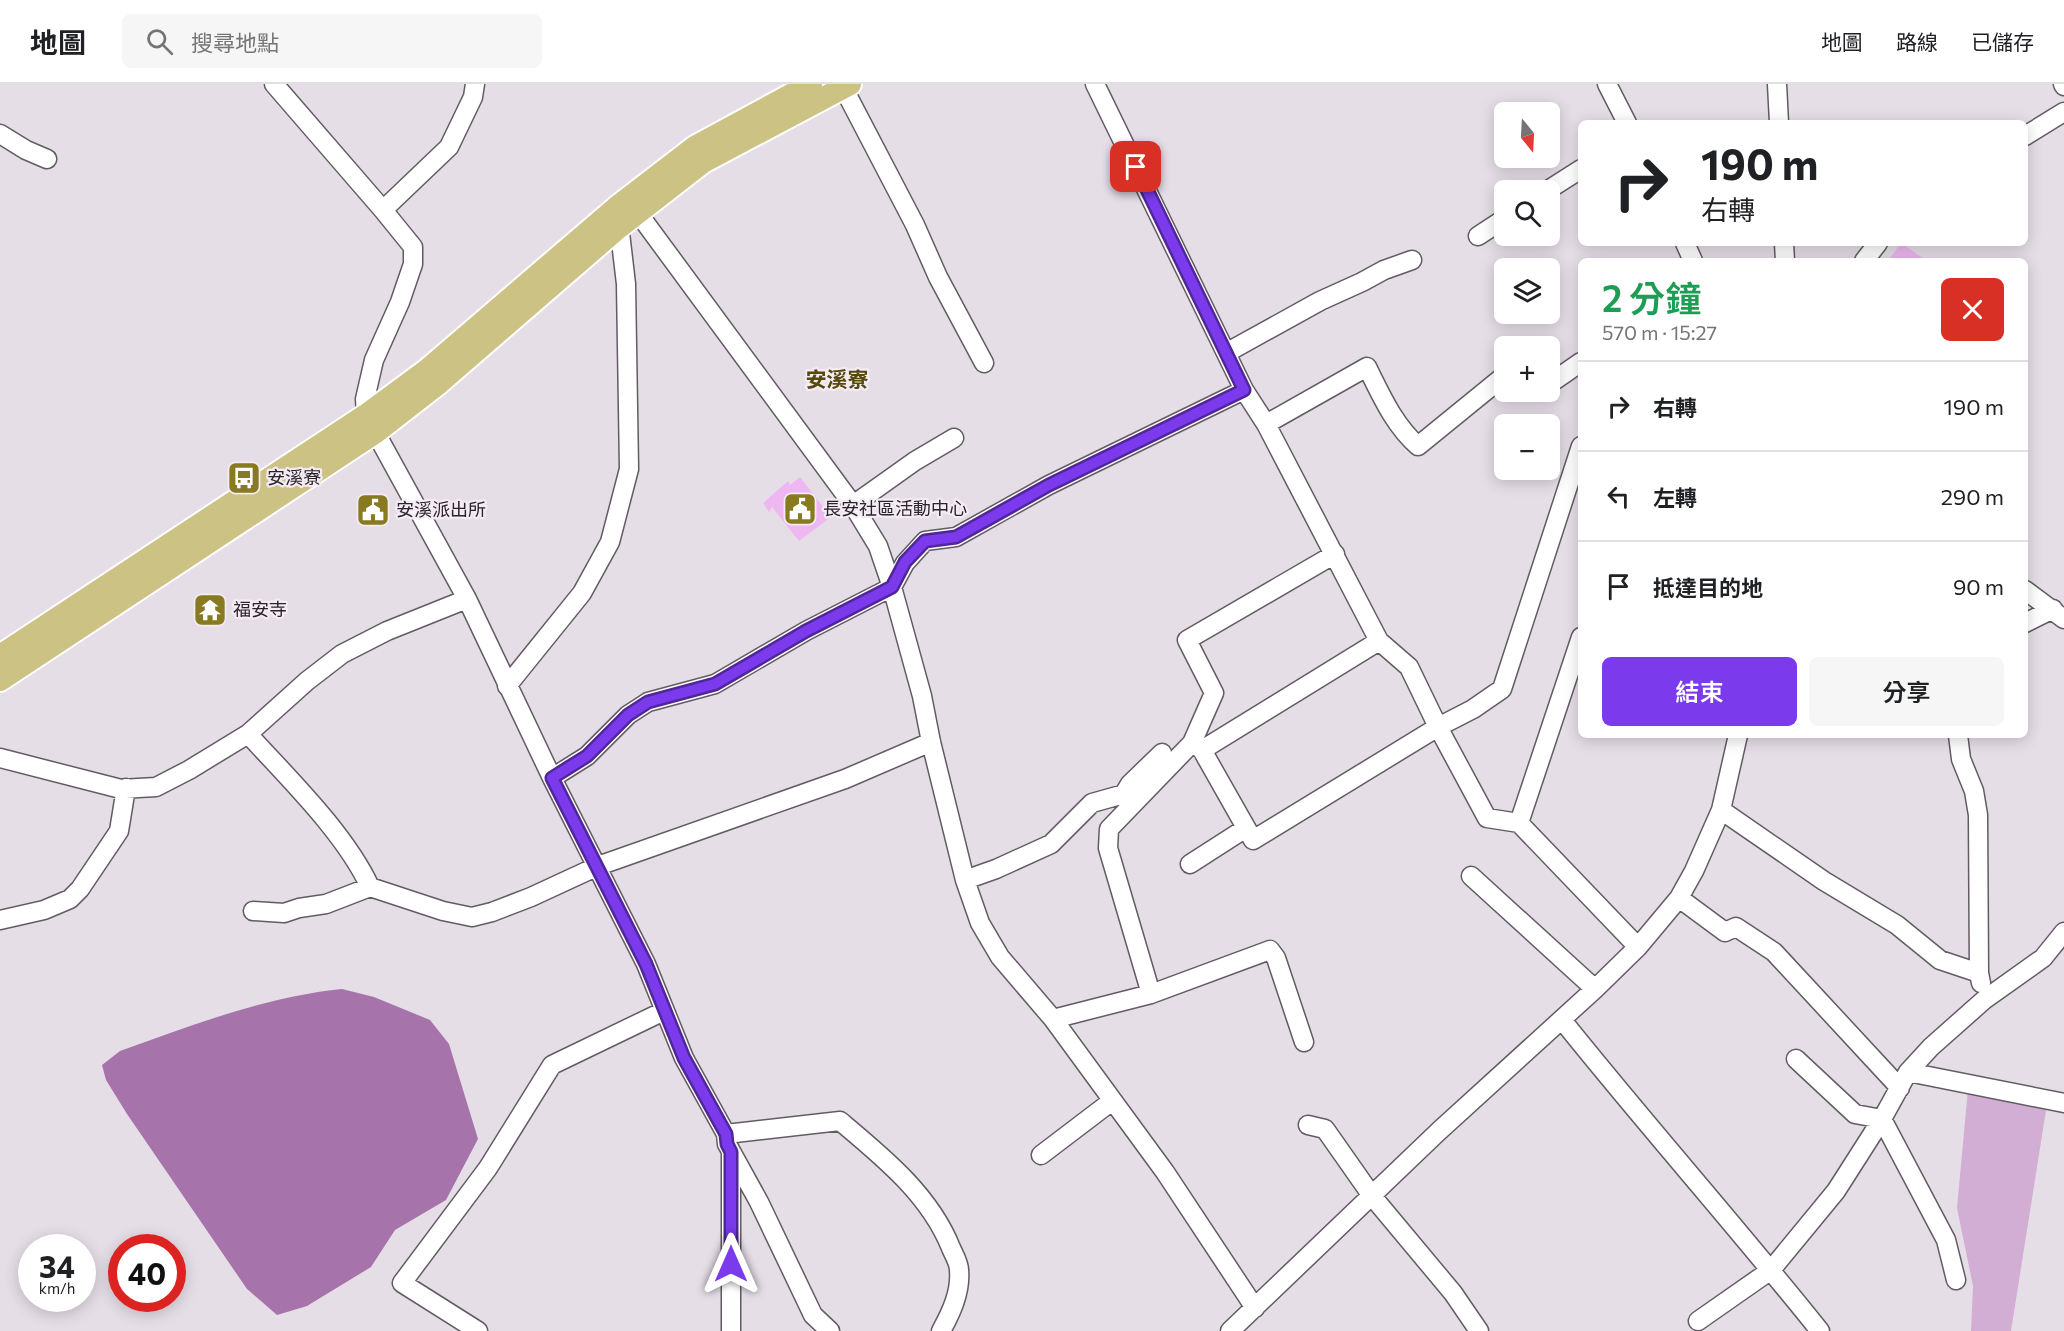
<!DOCTYPE html>
<html lang="zh-TW">
<head>
<meta charset="utf-8">
<style>
	:root { --surface:#fff; --page:#f6f6f6; --text:#202124; --muted:#757577; --line:#e0e0e0; --accent:#7c3aed }
	body { margin:0; font-family:Commissioner,"Noto Sans TC",sans-serif; background:var(--page); color:var(--text); height:100vh; display:flex; flex-direction:column; font-size:22px; white-space:nowrap }
	* { box-sizing:border-box; margin:0 }
	p { font-size:20px; color:var(--muted) }
	.icon { flex:none; width:33px; height:33px; fill:none; stroke:currentColor; stroke-width:2; stroke-linecap:round; stroke-linejoin:round }
	.map { position:relative; flex:1; overflow:hidden }
	.details { position:absolute; left:1578px; top:174px; width:450px; height:480px; display:flex; flex-direction:column; background:var(--surface); border-radius:9px; box-shadow:0 3px 15px #0003 }
	.details>* { flex:none }
	.top-card { position:absolute; left:1578px; top:36px; width:450px; height:126px; border-radius:9px; box-shadow:0 3px 15px #0003; background:#fff; color:var(--text); overflow:hidden }
	.needle { width:39px; rotate:162deg }
	.buttons { position:absolute; left:1494px; top:18px; display:grid; gap:12px }
	.buttons a { display:grid; place-items:center; width:66px; height:66px; border-radius:9px; background:var(--surface); box-shadow:0 3px 15px #0003; font-size:30px }
	.speed { position:absolute; left:18px; top:1150px; display:flex; gap:12px; font-size:30px; font-weight:700; text-align:center }
	.speed>* { display:grid; place-content:center; width:78px; height:78px; border-radius:50%; background:var(--surface); box-shadow:0 3px 15px #0003; line-height:1 }
	.speed small { font-size:15px; font-weight:400 }
	.speed .limit { border:9px solid #d22; background:#fff; color:#111 }
	.pin { position:absolute; display:grid; place-items:center; width:51px; height:51px; color:#fff; margin:-26px; border-radius:12px; box-shadow:0 3px 9px #0006 }
	.me { position:absolute; width:66px; margin:-33px; rotate:0deg; stroke-linejoin:round; filter:drop-shadow(0 0 4px #0008) }
	.turn { display:flex; align-items:center; gap:21px; height:126px; padding:0 24px; font-size:27px }
	.turn .icon { width:78px; height:78px; stroke-width:2.5 }
	.turn b { display:block; font-size:42px; line-height:51px }
	.round { display:grid; place-items:center; flex:none; width:63px; height:63px; border-radius:9px; background:var(--page) }
	.summary { display:flex; align-items:center; justify-content:space-between; height:102px; padding:0 24px }
	h1 { font-size:36px; font-weight:600; line-height:45px; color:#1e9e55 }
	.cta { display:flex; gap:12px; margin-top:auto; padding:12px 24px }
	.cta a { flex:1; height:69px; border-radius:9px; background:var(--accent); color:#fff; font-size:24px; font-weight:600; line-height:69px; text-align:center }
	.cta a+a { background:var(--page); color:var(--text) }
	ul { padding:0; list-style:none }
	li { display:flex; align-items:center; gap:18px; height:90px; padding:0 24px; border-top:2px solid var(--line) }
	li div { flex:1 }
	li b { display:block; font-size:22px }
	li em { font-style:normal }
	header { display:flex; align-items:center; gap:36px; box-sizing:border-box; height:84px; padding:0 30px; background:var(--surface); border-bottom:2px solid var(--line) }
	header strong { font-size:28px }
	nav { display:flex; gap:33px; margin-inline-start:auto; font-size:21px }
	.search { width:420px; height:54px; background:var(--page); display:flex; align-items:center; gap:15px; box-sizing:border-box; padding:0 21px; border-radius:9px; color:var(--muted); font-size:22px }
	.map>svg:first-child { display:block }
	.green { fill:#d2add4 }
	.water { fill:#a673aa }
	.building { fill:#eeb7f1 }
	.lines { fill:none; stroke-linecap:round; stroke-linejoin:round }
	.minor-casing { stroke:#625b63; stroke-width:21 }
	.major-casing { stroke:#fff; stroke-width:26 }
	.minor { stroke:#fff; stroke-width:18 }
	.major { stroke:#cbc284; stroke-width:22 }
	.route-casing { stroke:#51269a; stroke-width:15 }
	.route { stroke:#7c3aed; stroke-width:10 }
	.labels { text-anchor:middle; stroke-width:4.5; stroke-linejoin:round; paint-order:stroke }
	.poi-label { font-size:18px; fill:#282528; stroke:#f4ebf4; text-anchor:start }
	.quarter-label { font-size:21px; font-weight:bold; fill:#544a09; stroke:#f4ebf4 }
</style>
</head>
<body>
<header>
<strong>地圖</strong>
<div class="search"><svg class="icon" aria-label="search" viewBox="0 0 24 24"><circle cx="10" cy="10" r="6"/><path d="M15 15l6 6"/></svg>搜尋地點</div>
<nav><a>地圖</a><a>路線</a><a>已儲存</a></nav>
</header>
<div class="map">
<svg width="2064" height="1247" viewBox="0 0 2064 1247">
	<rect width="100%" height="100%" fill="#e6dee7"/>
	<!-- green -->
	<path class="green" d="M1968,1005L2047,1020L2011,1247H1971L1973,1202L1957,1124Z"/>
	<!-- water -->
	<path class="water" d="M342,905L374,913L430,936L449,960L478,1055L446,1116L395,1146L371,1183L307,1222L277,1231L247,1205L127,1030L106,996L102,981L120,967C193,941 264,913 342,905Z"/>
	<!-- building -->
	<path class="building" d="M1901,159L1927,177H1888Z
		M800,393L831,433L799,457L772,423L769,428L763,419L788,397L790,401Z"/>
	<g class="lines">
		<!-- minor casing -->
		<g class="minor-casing">
			<path id="minor" d="M274,0L383,126L413,163V180L400,218L374,276L365,315L366,331L467,515L552,694L646,880L684,974L726,1050L727,1060L759,1118L813,1231L830,1247
				M1095,0L1244,306L1266,340L1379,557L1409,583L1438,643L1487,734L1519,739L1638,863
				M1607,0L1627,39
				M1777,0L1779,39
				M2063,0L2064,2
				M843,3L915,141L938,193L984,279
				M0,50L26,66L47,75
				M2025,52L2064,28
				M1548,106L1581,85
				M383,126L449,63L473,13L475,0
				M1478,152L1504,135
				M1685,159L1693,177
				M1784,159L1785,177
				M1864,177L1878,159
				M1226,269L1320,217L1362,198L1384,186L1412,176
				M1550,294L1555,296L1581,278
				M1266,340L1367,283C1381,311 1394,341 1418,362L1504,292
				M853,421L915,377L954,354
				M2025,506L2064,535
				M2025,539L2053,525
				M1379,557L1202,666L1253,756L1438,643L1473,625L1502,605L1581,362
				M507,602L582,509L610,458L629,385L626,200L617,123L638,129L853,421L878,462L892,503L922,612L931,658L965,796L980,839L1000,873L1053,935L1165,1088L1255,1224
				M248,650C288,694 345,749 370,803L443,827L472,833L492,828L531,813L598,782L845,695L931,658
				M1958,651L1961,675L1974,707L1978,731L1979,889L1981,899
				M1192,659L1214,609L1187,556L1335,470
				M0,674L121,705L156,703L189,686L248,650L307,597L342,570L387,547L467,515
				M552,694L587,672L628,631L648,618L715,600L806,547L892,503L905,479L925,457L956,453L1049,401L1244,306
				M1721,726L1824,797L1897,841L1940,876L1979,889
				M1519,739L1581,553
				M1190,780L1246,744
				M1471,792L1595,905
				M965,796L996,785L1051,760L1092,719L1124,710L1130,700L1162,669
				M1679,814L1725,848L1736,843L1774,868L1900,1004
				M253,827L284,829L299,824L326,820L370,803
				M0,836L44,826L70,815L80,805L119,747L126,704
				M1151,910L1108,764L1109,745L1192,659L1202,666
				M1053,935L1151,910L1270,866L1276,874L1304,958
				M1562,936C1646,1041 1736,1142 1820,1247
				M1796,975L1855,1030L1882,1035L1946,1156L1956,1196
				M1908,988L2064,1019
				M1308,1041L1325,1045L1372,1112L1453,1209L1479,1247
				M726,1050L840,1037C883,1073 930,1111 951,1164C954,1171 959,1179 959,1186C961,1208 951,1229 941,1247
				M731,1069V1247
				M1041,1071L1112,1017
				M1698,1237L1771,1186L1836,1107L1882,1035L1908,988L1931,963L1984,916L2043,874L2064,848
				M478,1247L402,1199L488,1084L552,981L664,927
				M1230,1247L1439,1047L1595,905L1638,863L1679,814L1694,787L1721,726L1738,651"/>
		</g>
		<!-- major casing -->
		<g class="major-casing">
			<path id="major" d="M0,572L366,331L427,286L617,123L695,63L811,0
				M0,596L376,348L439,299L618,144L703,78L850,0"/>
		</g>
		<!-- minor -->
		<use href="#minor" class="minor"/>
		<!-- major -->
		<use href="#major" class="major"/>
	</g>
	<g class="lines">
		<!-- route casing -->
		<g class="route-casing">
			<path id="route" d="M731,1180V1068L727,1060L726,1050L684,974L646,880L552,694L587,672L628,631L648,618L715,600L806,547L892,503L905,478L925,457L956,453L1049,401L1244,306L1136,83"/>
		</g>
		<!-- route -->
		<use href="#route" class="route"/>
	</g>
	<!-- icons -->
	<defs>
		<g id="bus-square" transform="scale(1.725)"><rect x="-9" y="-9" width="18" height="18" rx="4" fill="#887a20" stroke="#f4ebf4"/><path d="M-5-6H5V4H4V6H2V4H-2V6H-4V4H-5ZM-3.5-4V0h7V-4ZM-3.5 1.2v1.5H-2V1.2ZM2 1.2v1.5H3.5V1.2Z" fill="#fff"/></g>
		<g id="civic-square" transform="scale(1.725)"><rect x="-9" y="-9" width="18" height="18" rx="4" fill="#887a20" stroke="#f4ebf4"/><path d="M-.6-6.5H3V-4.5H.6V-3L4-1V1h2V6H-6V1h2V-1L-.6-3ZM-1.2 2.5V6h2.4V2.5Z" fill="#fff"/></g>
		<g id="temple-square" transform="scale(1.725)"><rect x="-9" y="-9" width="18" height="18" rx="4" fill="#887a20" stroke="#f4ebf4"/><path d="M0-6L5-2H3V0L6.5 2.5H4V6H1.5V3h-3V6H-4V2.5H-6.5L-3 0V-2H-5Z" fill="#fff"/></g>
	</defs>
	<g fill-rule="evenodd">
		<use href="#bus-square" x="244" y="394"/>
		<use href="#civic-square" x="800" y="425"/>
		<use href="#civic-square" x="373" y="426"/>
		<use href="#temple-square" x="210" y="526"/>
	</g>
	<g class="labels">
		<!-- poi labels -->
		<g class="poi-label">
			<text x="267" y="400">安溪寮</text>
			<text x="823" y="431">長安社區活動中心</text>
			<text x="396" y="432">安溪派出所</text>
			<text x="233" y="532">福安寺</text>
		</g>
		<!-- quarter labels -->
		<g class="quarter-label">
			<text x="837" y="303">安溪寮</text>
		</g>
	</g>
</svg>
<div class="buttons">
<a><svg class="needle" viewBox="-14 -14 28 28"><path d="M0-13l5 13h-10z" fill="#e53935"/><path d="M0 13l5-13h-10z" fill="#757577"/></svg></a>
<a><svg class="icon" aria-label="search" viewBox="0 0 24 24"><circle cx="10" cy="10" r="6"/><path d="M15 15l6 6"/></svg></a>
<a><svg class="icon" aria-label="layers" viewBox="0 0 24 24"><path d="M12 4l9 5-9 5-9-5zM3 14l9 5 9-5"/></svg></a>
<a>+</a>
<a>−</a>
</div>
<div class="speed"><div>34<small>km/h</small></div><div class="limit">40</div></div>
<div class="pin" style="left:1136px;top:83px;background:#d93025"><svg class="icon" aria-label="arrive" viewBox="0 0 24 24"><path d="M6 21V4h12l-3 4 3 4H6"/></svg></div>
<svg class="me" style="left:731px;top:1180px" viewBox="-20 -20 40 40"><path d="M0-17L14 15 0 8-14 15z" fill="#7c3aed" stroke="#fff" stroke-width="4"/></svg>
<div class="top-card">
<div class="turn"><svg class="icon" aria-label="right" viewBox="0 0 24 24"><path d="M7 20v-9h11M14 6l5 5-5 5"/></svg><div><b>190 m</b>右轉</div></div>
</div>
<section class="details">
<div class="summary"><div><h1>2 分鐘</h1><p>570 m · 15:27</p></div><a class="round" style="background:#d93025;color:#fff"><svg class="icon" aria-label="close" viewBox="0 0 24 24"><path d="M6 6l12 12M18 6L6 18"/></svg></a></div>
<ul>
<li><svg class="icon" aria-label="right" viewBox="0 0 24 24"><path d="M7 20v-9h11M14 6l5 5-5 5"/></svg><div><b>右轉</b></div><em>190 m</em></li>
<li><svg class="icon" aria-label="left" viewBox="0 0 24 24"><path d="M17 20v-9H6M10 6l-5 5 5 5"/></svg><div><b>左轉</b></div><em>290 m</em></li>
<li><svg class="icon" aria-label="arrive" viewBox="0 0 24 24"><path d="M6 21V4h12l-3 4 3 4H6"/></svg><div><b>抵達目的地</b></div><em>90 m</em></li>
</ul>
<div class="cta"><a>結束</a><a>分享</a></div>
</section>
</div>
</body>
</html>
